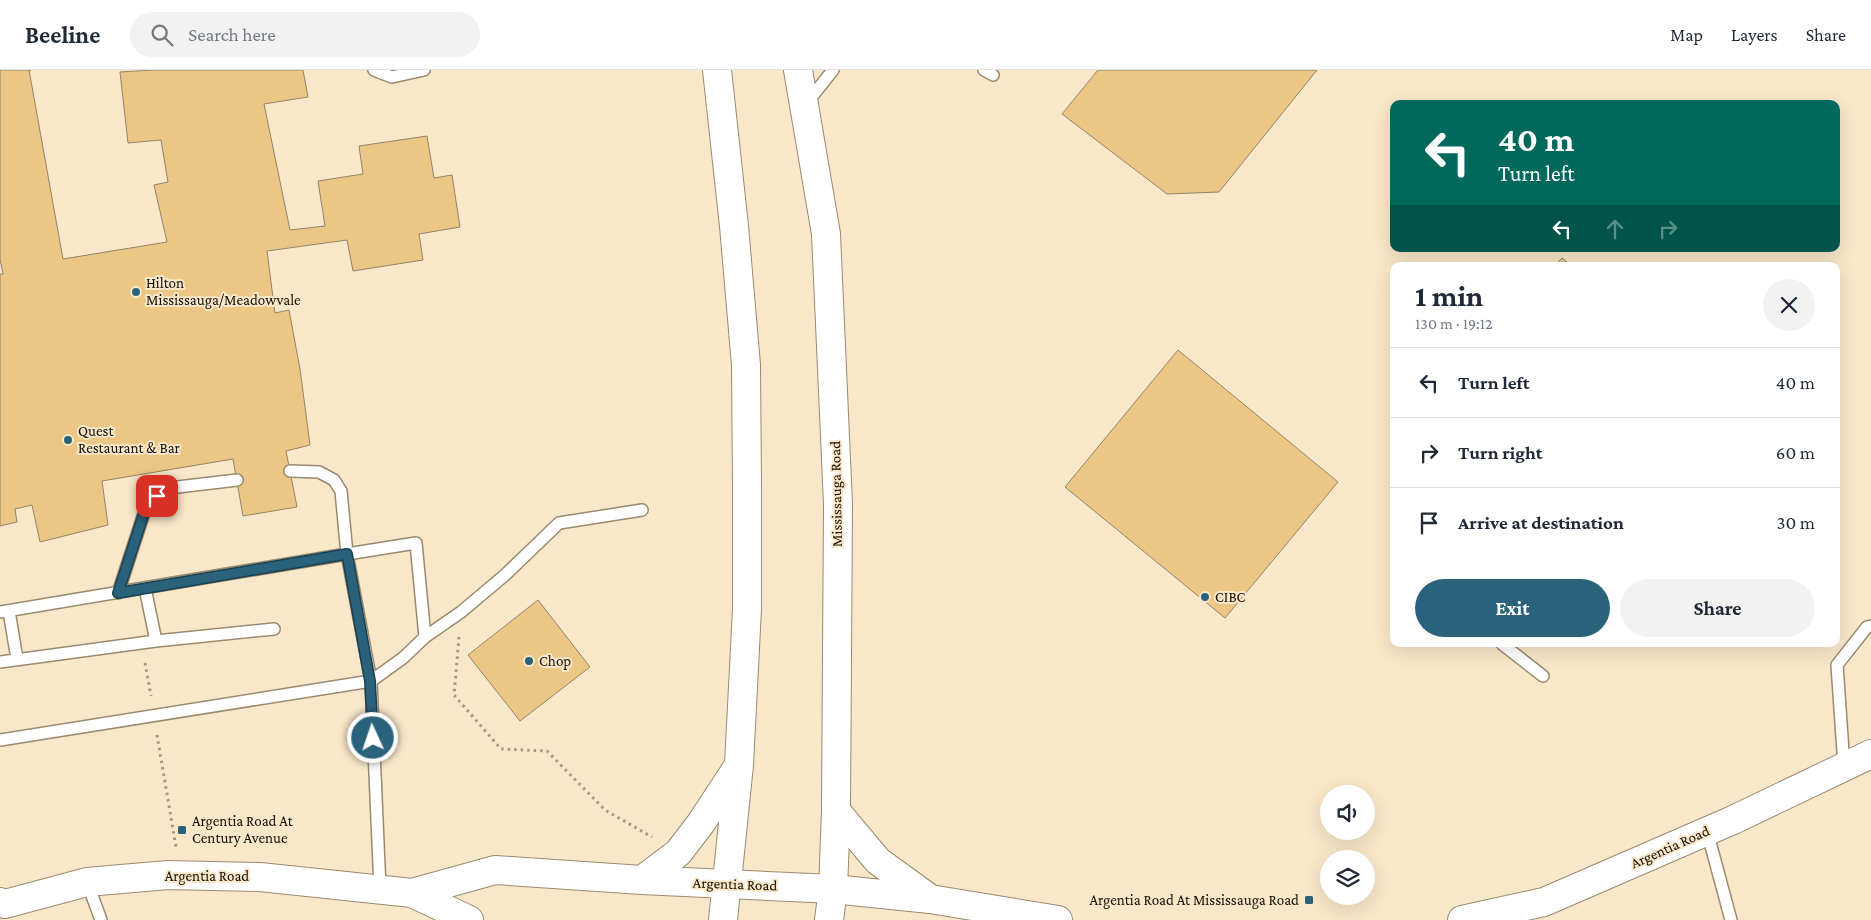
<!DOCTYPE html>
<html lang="en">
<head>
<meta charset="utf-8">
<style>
	:root { --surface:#fff; --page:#f2f2f3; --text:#1f2937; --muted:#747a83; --line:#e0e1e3; --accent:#2a627c }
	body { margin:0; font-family:"Crimson Pro",serif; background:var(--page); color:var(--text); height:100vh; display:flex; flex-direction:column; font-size:19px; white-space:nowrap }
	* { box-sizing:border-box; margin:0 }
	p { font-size:16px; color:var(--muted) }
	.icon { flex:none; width:28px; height:28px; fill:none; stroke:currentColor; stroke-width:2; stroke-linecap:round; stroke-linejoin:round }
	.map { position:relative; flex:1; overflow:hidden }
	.drawer { position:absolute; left:1390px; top:192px; width:450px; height:385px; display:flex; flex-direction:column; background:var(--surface); border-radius:10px; box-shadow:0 5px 20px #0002 }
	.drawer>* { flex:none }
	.hud { position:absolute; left:1390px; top:30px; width:450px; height:152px; border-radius:10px; box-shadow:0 5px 20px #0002; background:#00695c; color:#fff; overflow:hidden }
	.buttons { position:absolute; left:1320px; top:715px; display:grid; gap:10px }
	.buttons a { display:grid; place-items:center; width:55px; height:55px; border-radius:50%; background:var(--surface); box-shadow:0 5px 20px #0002; font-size:25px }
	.pin { position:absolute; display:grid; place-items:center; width:42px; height:42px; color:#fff; margin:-21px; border-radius:10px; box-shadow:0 2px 8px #0006 }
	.me { position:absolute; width:55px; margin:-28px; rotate:357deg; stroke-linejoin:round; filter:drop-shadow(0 0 4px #0008) }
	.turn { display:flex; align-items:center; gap:18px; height:105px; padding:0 25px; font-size:22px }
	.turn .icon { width:65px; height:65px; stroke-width:2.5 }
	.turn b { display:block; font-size:35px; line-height:42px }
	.lanes { display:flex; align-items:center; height:48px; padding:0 25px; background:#0003; justify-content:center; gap:25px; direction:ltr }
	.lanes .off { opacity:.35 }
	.round { display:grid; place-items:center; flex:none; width:52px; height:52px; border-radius:26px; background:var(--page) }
	.headline { display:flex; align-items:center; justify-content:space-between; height:85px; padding:0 25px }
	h1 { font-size:30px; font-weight:700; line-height:38px }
	.action { display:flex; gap:10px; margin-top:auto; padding:10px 25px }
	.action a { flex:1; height:58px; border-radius:30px; background:var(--accent); color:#fff; font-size:20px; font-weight:700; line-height:58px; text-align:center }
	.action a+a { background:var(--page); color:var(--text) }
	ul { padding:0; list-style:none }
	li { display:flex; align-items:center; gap:15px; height:70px; padding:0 25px; border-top:1px solid var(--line) }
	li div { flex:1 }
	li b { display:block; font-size:19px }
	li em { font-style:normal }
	header { display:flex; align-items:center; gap:30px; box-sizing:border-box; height:70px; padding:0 25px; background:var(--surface); border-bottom:1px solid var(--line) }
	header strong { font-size:24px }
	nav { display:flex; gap:28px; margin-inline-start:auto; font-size:18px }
	.search { width:350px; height:45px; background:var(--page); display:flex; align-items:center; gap:12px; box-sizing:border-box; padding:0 18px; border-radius:28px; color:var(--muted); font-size:19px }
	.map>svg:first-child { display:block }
	.building { fill:#ecc684; stroke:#948469 }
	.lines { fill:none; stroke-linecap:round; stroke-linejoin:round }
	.lane-casing { stroke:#9a8a6e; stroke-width:14 }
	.secondary-casing { stroke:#9a8a6e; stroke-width:30 }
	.primary-casing { stroke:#9a8a6e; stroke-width:30 }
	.path { stroke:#a59881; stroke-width:3; stroke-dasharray:2.5 4; stroke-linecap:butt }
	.lane { stroke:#fff; stroke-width:11 }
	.secondary { stroke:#fff; stroke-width:28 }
	.primary { stroke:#fff; stroke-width:28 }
	.route-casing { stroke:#1b4051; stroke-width:12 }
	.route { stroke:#2a627c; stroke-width:9 }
	.poi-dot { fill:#2a627c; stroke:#f9e7c9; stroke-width:2 }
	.labels { text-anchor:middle; stroke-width:4; stroke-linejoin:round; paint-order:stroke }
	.poi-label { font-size:15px; fill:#140e05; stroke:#f9e7c9; text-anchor:start }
	.street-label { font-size:15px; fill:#140e05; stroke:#f9e7c9 }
</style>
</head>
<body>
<header>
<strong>Beeline</strong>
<div class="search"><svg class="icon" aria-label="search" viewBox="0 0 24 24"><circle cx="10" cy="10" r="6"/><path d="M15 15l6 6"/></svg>Search here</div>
<nav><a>Map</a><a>Layers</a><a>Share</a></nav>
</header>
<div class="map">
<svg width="1871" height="850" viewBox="0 0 1871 850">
	<rect width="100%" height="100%" fill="#f9e7c9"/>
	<!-- building -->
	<path class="building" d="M0,0H31H29L63,189L167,172L154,115L168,112L161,70L128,73L120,2L153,0H303L308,27L264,34L290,160L325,156L318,111L363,104L359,76L427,66L434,108L452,105L460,157L419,164L423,190L353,201L347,170L267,181L275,243L289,240L300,299L310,375L286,381L297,437L243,446L233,389L102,411L108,455L40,472L32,435L15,439L17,452L0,456V204H3L0,189Z
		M1098,0H1317L1219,122L1167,124L1062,44Z
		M1562,188L1572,196H1555Z
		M1178,280L1338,412L1225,548L1065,417Z
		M538,530L590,597L520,651L468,585Z"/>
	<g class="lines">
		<!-- lane casing -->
		<g class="lane-casing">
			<path id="lane" d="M374,0L392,7L424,0
				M984,0L993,5
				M806,34L833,0
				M145,518L156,571
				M118,523L146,437L157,426L169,418L237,410
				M9,541L17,589
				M0,542L347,484L371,611L403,588L425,567L416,473L347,484L341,421L334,410L319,402L290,401
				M425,567L461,542L505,505L559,453L642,440
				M1502,574L1543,606
				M0,592L156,571L274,559
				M0,670L371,611L380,819
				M1844,696L1837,595L1867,557L1871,556
				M1707,761L1731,850
				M87,812L101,850"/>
		</g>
		<!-- secondary casing -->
		<g class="secondary-casing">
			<path id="secondary" d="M836,741L878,791L929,828
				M642,810L678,783L701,753L739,695
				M412,823L495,800L642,810L833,819L930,829L1058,850
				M0,832L5,834L87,812L168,805L260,807L412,823L469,850
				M1462,850L1544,832L1733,750L1871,684"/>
		</g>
		<!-- primary casing -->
		<g class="primary-casing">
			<path id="primary" d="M717,0L734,156L746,295L747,417V539L739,695L723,850
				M798,0L826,164L838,434L836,741L833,819L829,850"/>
		</g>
		<!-- path -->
		<path class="path" d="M459,567L454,625L501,679L547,681L605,740L652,767
			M145,593L151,626
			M157,665L176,777"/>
		<!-- lane -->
		<use href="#lane" class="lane"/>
		<!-- secondary -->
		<use href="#secondary" class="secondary"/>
		<!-- primary -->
		<use href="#primary" class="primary"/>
	</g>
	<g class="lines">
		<!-- route casing -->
		<g class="route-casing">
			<path id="route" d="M157,426L146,437L118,523L347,484L370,611L373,668"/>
		</g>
		<!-- route -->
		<use href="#route" class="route"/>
	</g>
	<!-- markers -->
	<g class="poi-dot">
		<circle cx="136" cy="222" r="5"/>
		<circle cx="68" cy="370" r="5"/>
		<circle cx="1205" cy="527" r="5"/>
		<circle cx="529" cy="591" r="5"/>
		<rect x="177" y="755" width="10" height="10" rx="2.5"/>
		<rect x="1304" y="825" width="10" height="10" rx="2.5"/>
	</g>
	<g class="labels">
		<!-- poi labels -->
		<g class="poi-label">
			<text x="146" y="218">Hilton<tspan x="146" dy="17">Mississauga/Meadowvale</tspan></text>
			<text x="78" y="366">Quest<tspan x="78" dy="17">Restaurant &amp; Bar</tspan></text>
			<text x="1215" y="532">CIBC</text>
			<text x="539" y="596">Chop</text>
			<text x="192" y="756">Argentia Road At<tspan x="192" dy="17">Century Avenue</tspan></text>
			<text x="1299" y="835" text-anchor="end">Argentia Road At Mississauga Road</text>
		</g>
		<!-- street labels -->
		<g class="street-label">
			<text transform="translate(836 424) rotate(-91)" y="5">Mississauga Road</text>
			<text transform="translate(1670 777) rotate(-24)" y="5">Argentia Road</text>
			<text x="207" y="811">Argentia Road</text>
			<text transform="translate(735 814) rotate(2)" y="5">Argentia Road</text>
		</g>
	</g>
</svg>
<div class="buttons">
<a><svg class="icon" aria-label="sound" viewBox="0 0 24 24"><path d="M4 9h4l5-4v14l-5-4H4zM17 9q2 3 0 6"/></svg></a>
<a><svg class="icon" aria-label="layers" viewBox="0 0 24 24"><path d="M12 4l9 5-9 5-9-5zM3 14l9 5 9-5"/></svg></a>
</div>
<div class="pin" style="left:157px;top:426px;background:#d93025"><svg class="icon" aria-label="arrive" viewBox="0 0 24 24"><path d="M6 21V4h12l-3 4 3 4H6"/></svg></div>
<svg class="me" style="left:373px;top:668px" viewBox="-20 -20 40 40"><circle r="17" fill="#2a627c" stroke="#fff" stroke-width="3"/><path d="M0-11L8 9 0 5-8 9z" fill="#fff"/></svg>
<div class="hud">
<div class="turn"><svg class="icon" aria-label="left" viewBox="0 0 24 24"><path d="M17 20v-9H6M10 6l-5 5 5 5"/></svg><div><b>40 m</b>Turn left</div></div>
<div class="lanes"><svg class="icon" aria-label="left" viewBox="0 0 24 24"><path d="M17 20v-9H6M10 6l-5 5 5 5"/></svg><svg class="icon off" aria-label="ahead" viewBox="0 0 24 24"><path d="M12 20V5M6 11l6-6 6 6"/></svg><svg class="icon off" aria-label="right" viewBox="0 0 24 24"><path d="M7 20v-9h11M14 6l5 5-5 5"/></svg></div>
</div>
<section class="drawer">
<div class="headline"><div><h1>1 min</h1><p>130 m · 19:12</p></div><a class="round"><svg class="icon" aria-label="close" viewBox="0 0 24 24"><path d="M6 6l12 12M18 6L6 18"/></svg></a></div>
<ul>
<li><svg class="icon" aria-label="left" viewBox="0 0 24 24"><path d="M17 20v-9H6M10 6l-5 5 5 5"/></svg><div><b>Turn left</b></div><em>40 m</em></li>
<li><svg class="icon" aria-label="right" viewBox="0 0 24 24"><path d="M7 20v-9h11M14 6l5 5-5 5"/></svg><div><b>Turn right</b></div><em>60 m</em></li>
<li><svg class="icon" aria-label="arrive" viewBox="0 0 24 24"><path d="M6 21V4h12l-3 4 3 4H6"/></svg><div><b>Arrive at destination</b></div><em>30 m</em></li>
</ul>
<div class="action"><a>Exit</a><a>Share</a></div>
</section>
</div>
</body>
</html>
